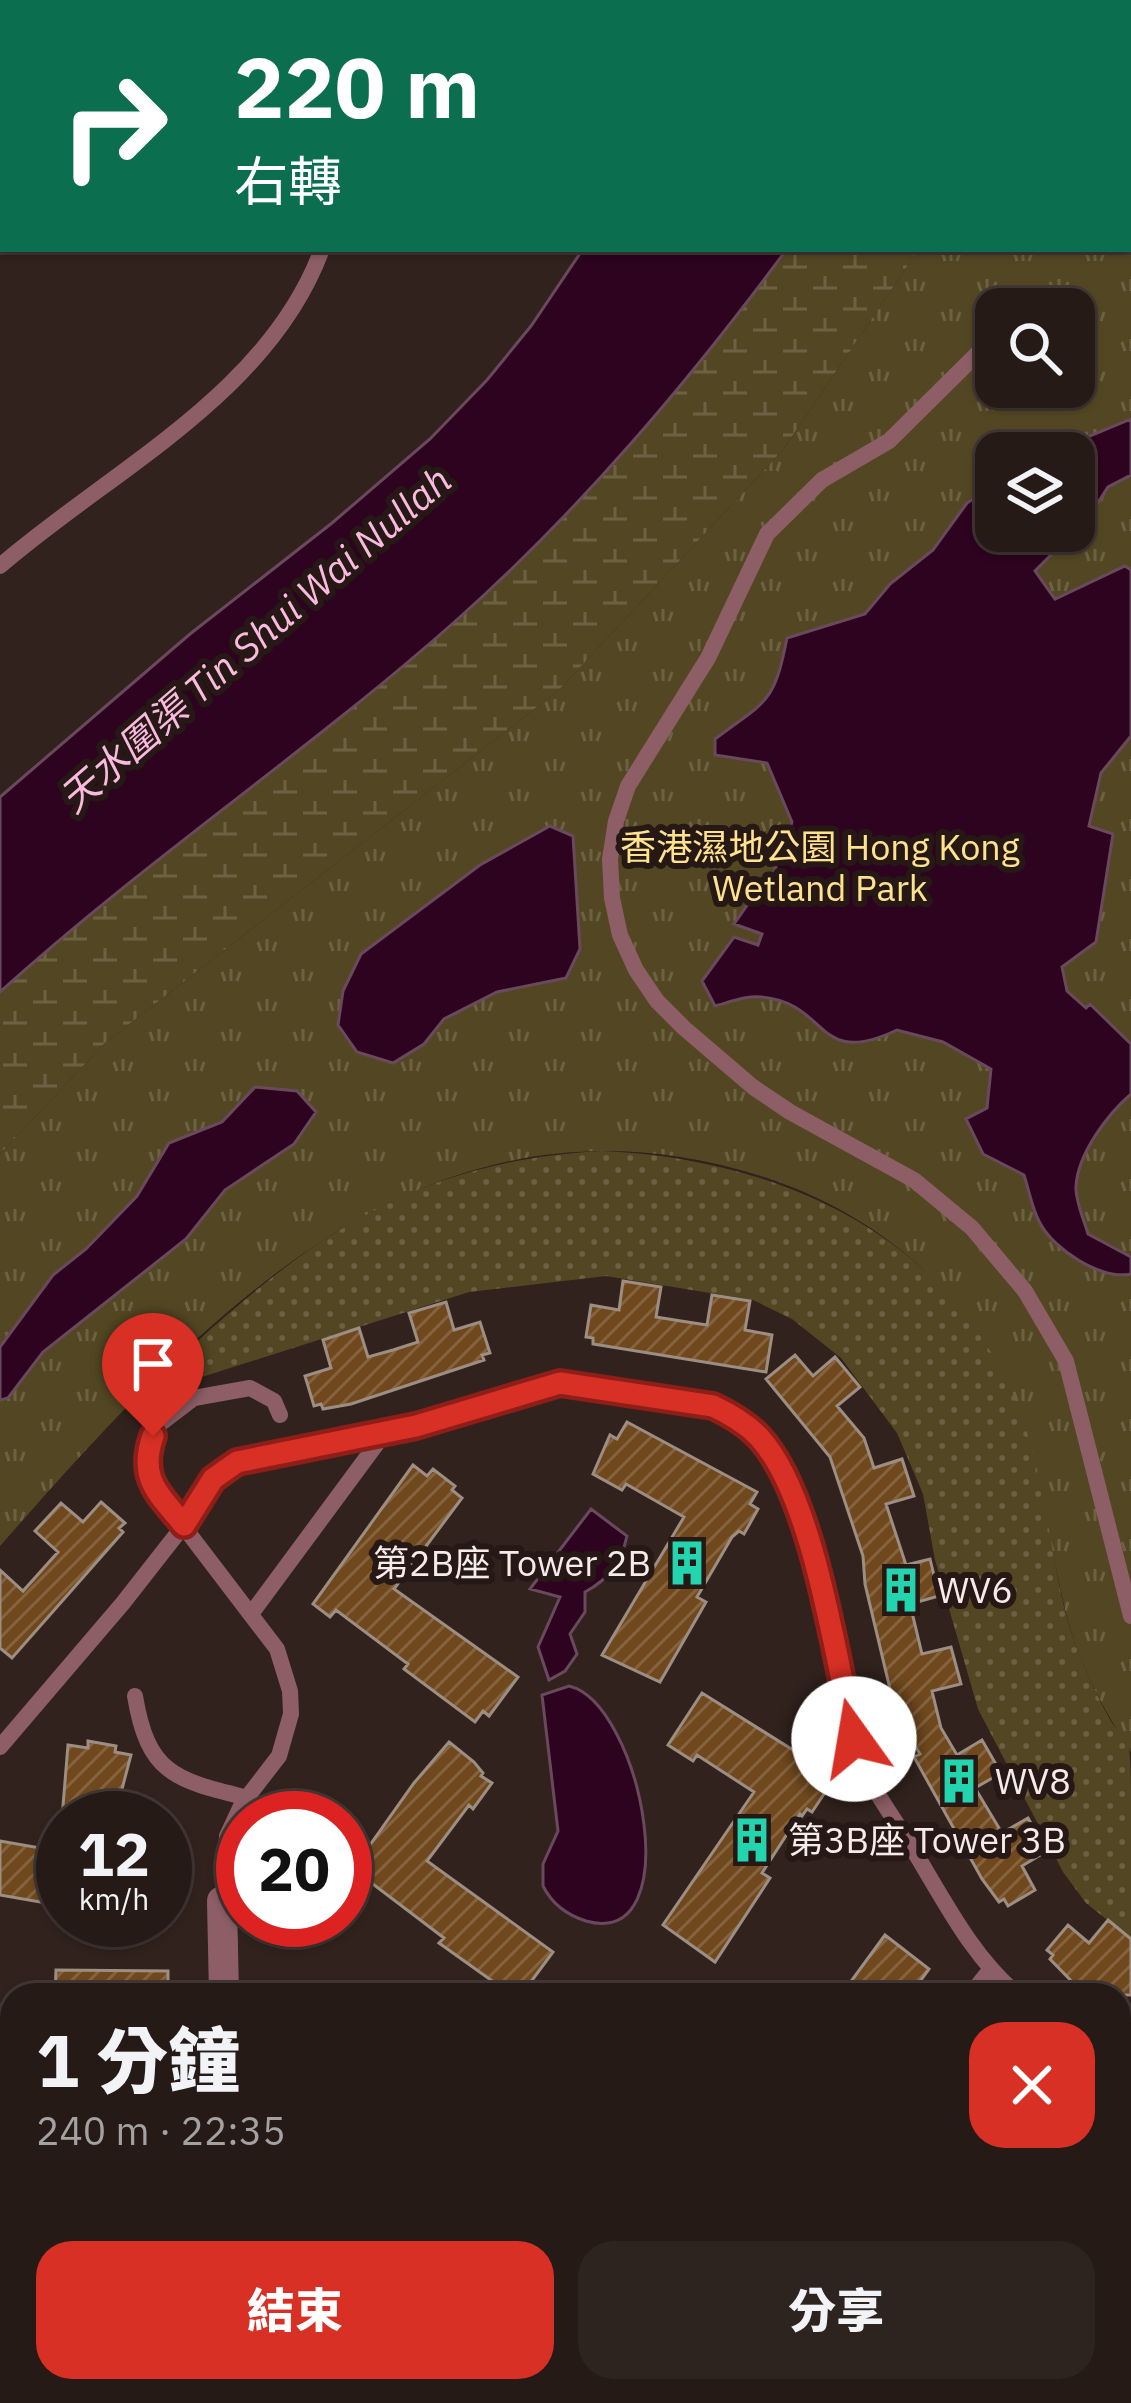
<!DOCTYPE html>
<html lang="zh-TW">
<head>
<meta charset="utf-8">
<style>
	:root { --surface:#251a16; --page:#2d231f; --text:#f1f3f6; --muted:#a3a1a1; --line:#423835; --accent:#d93025 }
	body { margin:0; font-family:"IBM Plex Sans","Noto Sans TC",sans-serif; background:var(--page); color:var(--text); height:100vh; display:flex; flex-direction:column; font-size:45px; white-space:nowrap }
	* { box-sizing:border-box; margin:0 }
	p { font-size:39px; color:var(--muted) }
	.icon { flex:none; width:66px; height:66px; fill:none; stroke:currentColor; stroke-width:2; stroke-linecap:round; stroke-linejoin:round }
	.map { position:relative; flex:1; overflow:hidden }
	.details { position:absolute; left:0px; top:1983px; width:1131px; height:420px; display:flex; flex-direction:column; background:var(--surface); border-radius:36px 36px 0 0; box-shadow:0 3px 9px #0004,0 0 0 3px var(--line) }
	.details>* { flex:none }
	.top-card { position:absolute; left:0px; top:0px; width:1131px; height:252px; box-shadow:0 3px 9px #0004,0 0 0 3px var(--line); background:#0b6e4f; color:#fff; overflow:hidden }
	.controls { position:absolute; left:975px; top:288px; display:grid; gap:24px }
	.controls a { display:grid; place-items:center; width:120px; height:120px; border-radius:24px; background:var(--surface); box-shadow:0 3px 9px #0004,0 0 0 3px var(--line); font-size:60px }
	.speed { position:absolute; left:36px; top:1791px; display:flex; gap:24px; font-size:60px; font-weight:700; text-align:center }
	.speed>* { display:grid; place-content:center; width:156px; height:156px; border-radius:50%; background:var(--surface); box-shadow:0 3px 9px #0004,0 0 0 3px var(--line); line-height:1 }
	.speed small { font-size:30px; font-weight:400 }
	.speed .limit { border:18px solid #d22; background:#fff; color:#111 }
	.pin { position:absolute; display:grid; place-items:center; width:102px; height:102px; color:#fff; margin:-123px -51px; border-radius:50% 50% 50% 0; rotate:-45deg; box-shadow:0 0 12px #0007 }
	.pin .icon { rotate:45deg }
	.me { position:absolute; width:132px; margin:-66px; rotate:347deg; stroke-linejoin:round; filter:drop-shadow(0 0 9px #0008) }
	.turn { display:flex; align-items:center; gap:42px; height:252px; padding:0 36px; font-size:54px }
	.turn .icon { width:156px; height:156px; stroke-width:2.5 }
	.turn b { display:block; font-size:84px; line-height:102px }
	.round { display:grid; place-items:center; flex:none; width:126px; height:126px; border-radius:36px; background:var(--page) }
	.overview { display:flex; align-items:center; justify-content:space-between; height:204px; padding:0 36px }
	h1 { font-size:72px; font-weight:800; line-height:90px }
	.button { display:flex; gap:24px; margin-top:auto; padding:24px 36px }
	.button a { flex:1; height:138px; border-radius:36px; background:var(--accent); color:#fff; font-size:48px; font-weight:800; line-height:138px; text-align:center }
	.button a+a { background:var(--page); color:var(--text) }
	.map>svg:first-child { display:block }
	.grass { fill:url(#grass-dots) }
	.forest { fill:url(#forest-crowns) }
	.wetland { fill:url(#wetland-marsh) }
	.park { fill:url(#park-tufts); fill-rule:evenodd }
	.water { fill:#2d0320; stroke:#69495c; stroke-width:3 }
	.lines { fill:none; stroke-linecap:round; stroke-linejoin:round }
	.stream { stroke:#69495c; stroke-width:9 }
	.building { fill:url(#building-hatch); stroke:#9c8e82; stroke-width:3 }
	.service { stroke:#8d5e65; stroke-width:16 }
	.minor { stroke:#8d5e65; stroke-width:30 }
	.secondary { stroke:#c87c88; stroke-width:30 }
	.primary { stroke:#f594a3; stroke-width:30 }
	.route-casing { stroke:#8d1f18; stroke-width:30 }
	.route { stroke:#d93025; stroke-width:21 }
	.labels { text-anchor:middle; stroke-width:12; stroke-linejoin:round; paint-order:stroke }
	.park-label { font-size:36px; fill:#ffe28d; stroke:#261814 }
	.poi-label { font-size:36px; fill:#f6ebe8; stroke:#261814; text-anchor:start }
	.water-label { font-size:39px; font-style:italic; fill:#fabae0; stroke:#261814 }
</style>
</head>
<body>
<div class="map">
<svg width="1131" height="2403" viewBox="0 0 1131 2403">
	<defs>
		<pattern id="grass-dots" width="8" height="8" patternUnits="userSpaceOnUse" patternTransform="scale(3)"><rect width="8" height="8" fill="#534723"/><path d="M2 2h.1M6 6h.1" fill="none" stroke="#6c6243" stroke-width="1.8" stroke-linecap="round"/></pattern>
		<pattern id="forest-crowns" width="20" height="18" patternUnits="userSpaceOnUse" patternTransform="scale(3)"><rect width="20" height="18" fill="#534723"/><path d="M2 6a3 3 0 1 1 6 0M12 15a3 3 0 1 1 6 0" fill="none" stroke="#6c6243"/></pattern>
		<pattern id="wetland-marsh" width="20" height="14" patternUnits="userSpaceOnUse" patternTransform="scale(3)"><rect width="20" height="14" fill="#534723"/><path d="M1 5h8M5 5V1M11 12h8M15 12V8" fill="none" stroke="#6c6243"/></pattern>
		<pattern id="park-tufts" width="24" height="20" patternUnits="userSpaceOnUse" patternTransform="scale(3)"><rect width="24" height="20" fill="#534723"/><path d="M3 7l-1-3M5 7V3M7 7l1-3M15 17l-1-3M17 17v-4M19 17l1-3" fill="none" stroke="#6c6243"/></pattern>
		<pattern id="building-hatch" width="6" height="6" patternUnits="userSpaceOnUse" patternTransform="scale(3)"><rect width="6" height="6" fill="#70481d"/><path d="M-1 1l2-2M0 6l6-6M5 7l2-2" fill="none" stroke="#85633e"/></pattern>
	</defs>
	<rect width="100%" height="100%" fill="#31221d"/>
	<!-- grass -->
	<path class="grass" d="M602,1151C788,1159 966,1243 1028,1431C1049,1492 1050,1556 1067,1618C1077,1653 1092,1686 1109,1718C1115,1728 1124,1738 1129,1749C1131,1763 1131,1787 1131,1803C1131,1848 1131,1894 1131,1939L1086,1903L1063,1872L978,1709L935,1560L923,1494L897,1433L841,1358L792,1319L753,1300L606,1276L469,1292L136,1398C283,1260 391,1162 602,1151Z"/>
	<!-- forest -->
	<path class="forest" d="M272,2391H475L439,2403H272Z"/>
	<!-- wetland -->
	<path class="wetland" d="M787,249H919L783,450L559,690L105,1043L0,1154V992C147,859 312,748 460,617C582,507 689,380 787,249Z"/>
	<!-- park -->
	<path class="park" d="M1062,0H1131V1752C1103,1709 1079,1664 1066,1613C1043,1522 1043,1438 992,1354C941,1268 856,1206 761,1176C425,1071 201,1318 0,1546V1154L105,1043L559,690L783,450L919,249H1128V3H1061ZM996,309H1074V387H996ZM996,453H1074V531H996Z"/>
	<!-- water -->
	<path class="water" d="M583,249H787C689,381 583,507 460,617C312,749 147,859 0,992V797L190,634L332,523L430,439L487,380L531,326Z
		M1131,419V475L1108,487L1088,518L1035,571L1055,599L1125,566L1131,570V736L1101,773L1089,826L1113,834L1096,942L1062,967L1067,991L1086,1008L1090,1004L1131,1044V1094C1108,1114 1078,1153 1076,1186C1075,1200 1084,1220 1088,1234L1131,1257V1274C1101,1280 1054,1250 1040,1223C1032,1209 1029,1190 1024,1175L983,1154L966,1119L987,1108L991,1069L943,1042L897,1030C814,1069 831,1004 762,997C748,995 730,1002 715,1006L702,981L734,937L758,945L762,934L734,924L762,884L772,878L792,822L767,763L715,755V739C767,700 774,704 787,638L865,614L890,584L933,550L967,503L996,484V531H1074V453H1049Z
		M550,826L573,836L580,949L566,978L497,992L444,1019L424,1044L393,1063L357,1052L338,1025L343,991L361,954L480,865Z
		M255,1087L297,1091L316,1112L294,1144L225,1190L186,1239L43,1352L8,1398L0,1400V1347L53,1275L86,1249L137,1196L169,1143L222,1122Z
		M591,1509L627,1536C621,1563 609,1579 585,1592V1612L570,1634L577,1654L565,1671L549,1680L538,1647L560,1597L530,1589Z
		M569,1686C641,1703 690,1950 586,1921C567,1915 552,1904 543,1886V1864L558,1831L542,1695Z"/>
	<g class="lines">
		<!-- stream -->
		<path class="stream" d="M891,0L908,3
			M1128,139L1131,140"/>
	</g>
	<!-- building -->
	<path class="building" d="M623,1281L661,1287L656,1317L681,1321L707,1325L712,1295L750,1301L745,1330L772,1335L766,1372L593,1344V1338L586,1337L591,1305L619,1310Z
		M446,1302L454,1330L480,1322L490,1353L482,1355L484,1360L351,1404L323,1409L321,1404L314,1406L305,1376L331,1368L323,1340L359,1328L368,1357L393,1350L418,1342L409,1313Z
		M795,1355L813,1376L835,1357L860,1387L837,1406L864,1438L874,1468L902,1459L914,1496L886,1504L906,1565L930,1559L939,1596L910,1604L922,1654L951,1647L961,1684L932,1691L941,1728L957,1755L982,1740L1001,1773L975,1788L1002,1833L1028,1818L1047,1851L1022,1866L1035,1890L1008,1906L1004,1899L999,1902L982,1879L914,1757L920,1754L901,1723L891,1693L865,1584L863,1556L830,1457L766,1379Z
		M627,1422L757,1492L750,1504L758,1509L744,1534L739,1531L732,1537L697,1597L706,1602L660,1682L602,1655L684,1517L626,1484L622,1490L593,1474L610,1435L617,1439Z
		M413,1465L427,1476L433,1469L455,1486L452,1490L462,1498L394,1589L518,1677L489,1716L483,1711L475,1722L404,1669L408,1664L336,1610L330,1617L313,1604Z
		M101,1502L125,1523L119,1528L123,1532L12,1658L0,1648V1570L23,1591L58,1552L35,1531L61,1503L83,1522Z
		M702,1693L828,1772L820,1783L828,1788L812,1812L807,1809L802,1816L800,1814L762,1873L770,1878L715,1962L663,1925L754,1792L697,1755L693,1761L668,1745Z
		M88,1741L116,1746L115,1752L131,1755L117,1808H113L111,1818H62L68,1745L88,1748Z
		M449,1742L474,1762L483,1773L481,1776L492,1783L473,1809L469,1805L427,1861L553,1952L524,1991L519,1987L512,1995L439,1943L444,1938L353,1869L414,1783Z
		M0,1841L63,1852V1906L0,1895Z
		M1108,1920L1131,1939V1995H1085L1050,1959L1053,1955L1047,1950L1068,1925L1089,1943Z
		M885,1935L929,1969L910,1995H841Z
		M56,1970L168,1971V1995H55Z"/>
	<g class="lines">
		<!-- service -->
		<path class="service" d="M417,3L420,0
			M981,350L889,441L822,480L767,534L708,658L628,786L616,821L610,859L612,898L620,935L636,970L657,1001L684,1028L753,1087L790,1112L914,1180L972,1228L1025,1291L1066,1361L1131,1616
			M0,566C111,470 269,394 322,249
			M251,1614L384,1434
			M135,1696C148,1775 176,1780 248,1798
			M0,1747L123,1603L184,1525L213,1479L237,1462L384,1434L560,1383L713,1406C832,1461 820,1651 860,1759C872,1790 894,1818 911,1846C943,1898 971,1956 1018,1995
			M222,1901L227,1836L242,1804L279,1756L291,1714L290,1691L277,1649L158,1493L146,1464L160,1424L194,1398L250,1388L274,1401L280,1415
			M970,1995L990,1970
			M1119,2077L1131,2087
			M0,2384H12
			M88,2391L98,2403"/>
		<!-- minor -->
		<path class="minor" d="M222,1901L224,1995"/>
		<!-- secondary -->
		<path class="secondary" d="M253,2391V2403
			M210,2403L211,2391"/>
		<!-- primary -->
		<path class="primary" d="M0,2239L12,2238
			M0,2281L12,2280
			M614,2391L648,2403
			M764,2391L797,2403
			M491,2403L561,2391"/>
	</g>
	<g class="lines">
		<!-- route casing -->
		<g class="route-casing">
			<path id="route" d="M153,1436C138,1479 159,1494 184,1525L213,1479L237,1462L416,1426L560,1383L713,1406C730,1414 746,1423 759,1437C813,1495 836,1659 854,1739"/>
		</g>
		<!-- route -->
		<use href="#route" class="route"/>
	</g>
	<!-- icons -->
	<defs>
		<g id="building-bare" transform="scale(3.6)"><path d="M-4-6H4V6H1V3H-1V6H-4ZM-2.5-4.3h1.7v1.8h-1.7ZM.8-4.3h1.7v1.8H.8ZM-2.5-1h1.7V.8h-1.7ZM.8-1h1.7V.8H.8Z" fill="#23d5af" stroke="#261814" stroke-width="2.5" paint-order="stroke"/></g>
	</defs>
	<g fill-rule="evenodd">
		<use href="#building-bare" x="687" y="1563"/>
		<use href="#building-bare" x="901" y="1590"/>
		<use href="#building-bare" x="959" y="1781"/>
		<use href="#building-bare" x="752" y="1840"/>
	</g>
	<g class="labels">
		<!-- park labels -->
		<g class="park-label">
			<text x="820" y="860">香港濕地公園 Hong Kong<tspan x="820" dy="41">Wetland Park</tspan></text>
		</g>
		<!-- poi labels -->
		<g class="poi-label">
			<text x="651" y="1576" text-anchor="end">第2B座 Tower 2B</text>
			<text x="937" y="1603">WV6</text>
			<text x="995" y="1794">WV8</text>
			<text x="788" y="1853">第3B座 Tower 3B</text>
		</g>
		<!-- water labels -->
		<g class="water-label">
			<text transform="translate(255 639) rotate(-41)" y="14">天水圍渠 Tin Shui Wai Nullah</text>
		</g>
	</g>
</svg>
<div class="controls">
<a><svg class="icon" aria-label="search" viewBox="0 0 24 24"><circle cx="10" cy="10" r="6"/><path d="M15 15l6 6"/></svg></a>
<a><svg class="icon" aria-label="layers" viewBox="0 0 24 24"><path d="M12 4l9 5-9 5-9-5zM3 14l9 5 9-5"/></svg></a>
</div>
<div class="speed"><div>12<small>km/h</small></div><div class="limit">20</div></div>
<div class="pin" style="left:153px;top:1436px;background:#d93025"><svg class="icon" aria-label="arrive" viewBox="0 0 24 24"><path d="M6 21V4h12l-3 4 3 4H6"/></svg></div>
<svg class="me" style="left:854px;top:1739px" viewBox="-20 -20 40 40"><circle r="19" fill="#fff"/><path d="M0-13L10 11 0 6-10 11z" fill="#d93025"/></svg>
<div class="top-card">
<div class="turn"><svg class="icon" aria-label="right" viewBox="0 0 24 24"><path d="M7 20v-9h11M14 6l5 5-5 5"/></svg><div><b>220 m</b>右轉</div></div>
</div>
<section class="details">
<div class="overview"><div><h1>1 分鐘</h1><p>240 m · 22:35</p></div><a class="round" style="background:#d93025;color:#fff"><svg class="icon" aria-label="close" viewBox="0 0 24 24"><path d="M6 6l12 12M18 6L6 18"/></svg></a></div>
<div class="button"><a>結束</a><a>分享</a></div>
</section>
</div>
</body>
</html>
